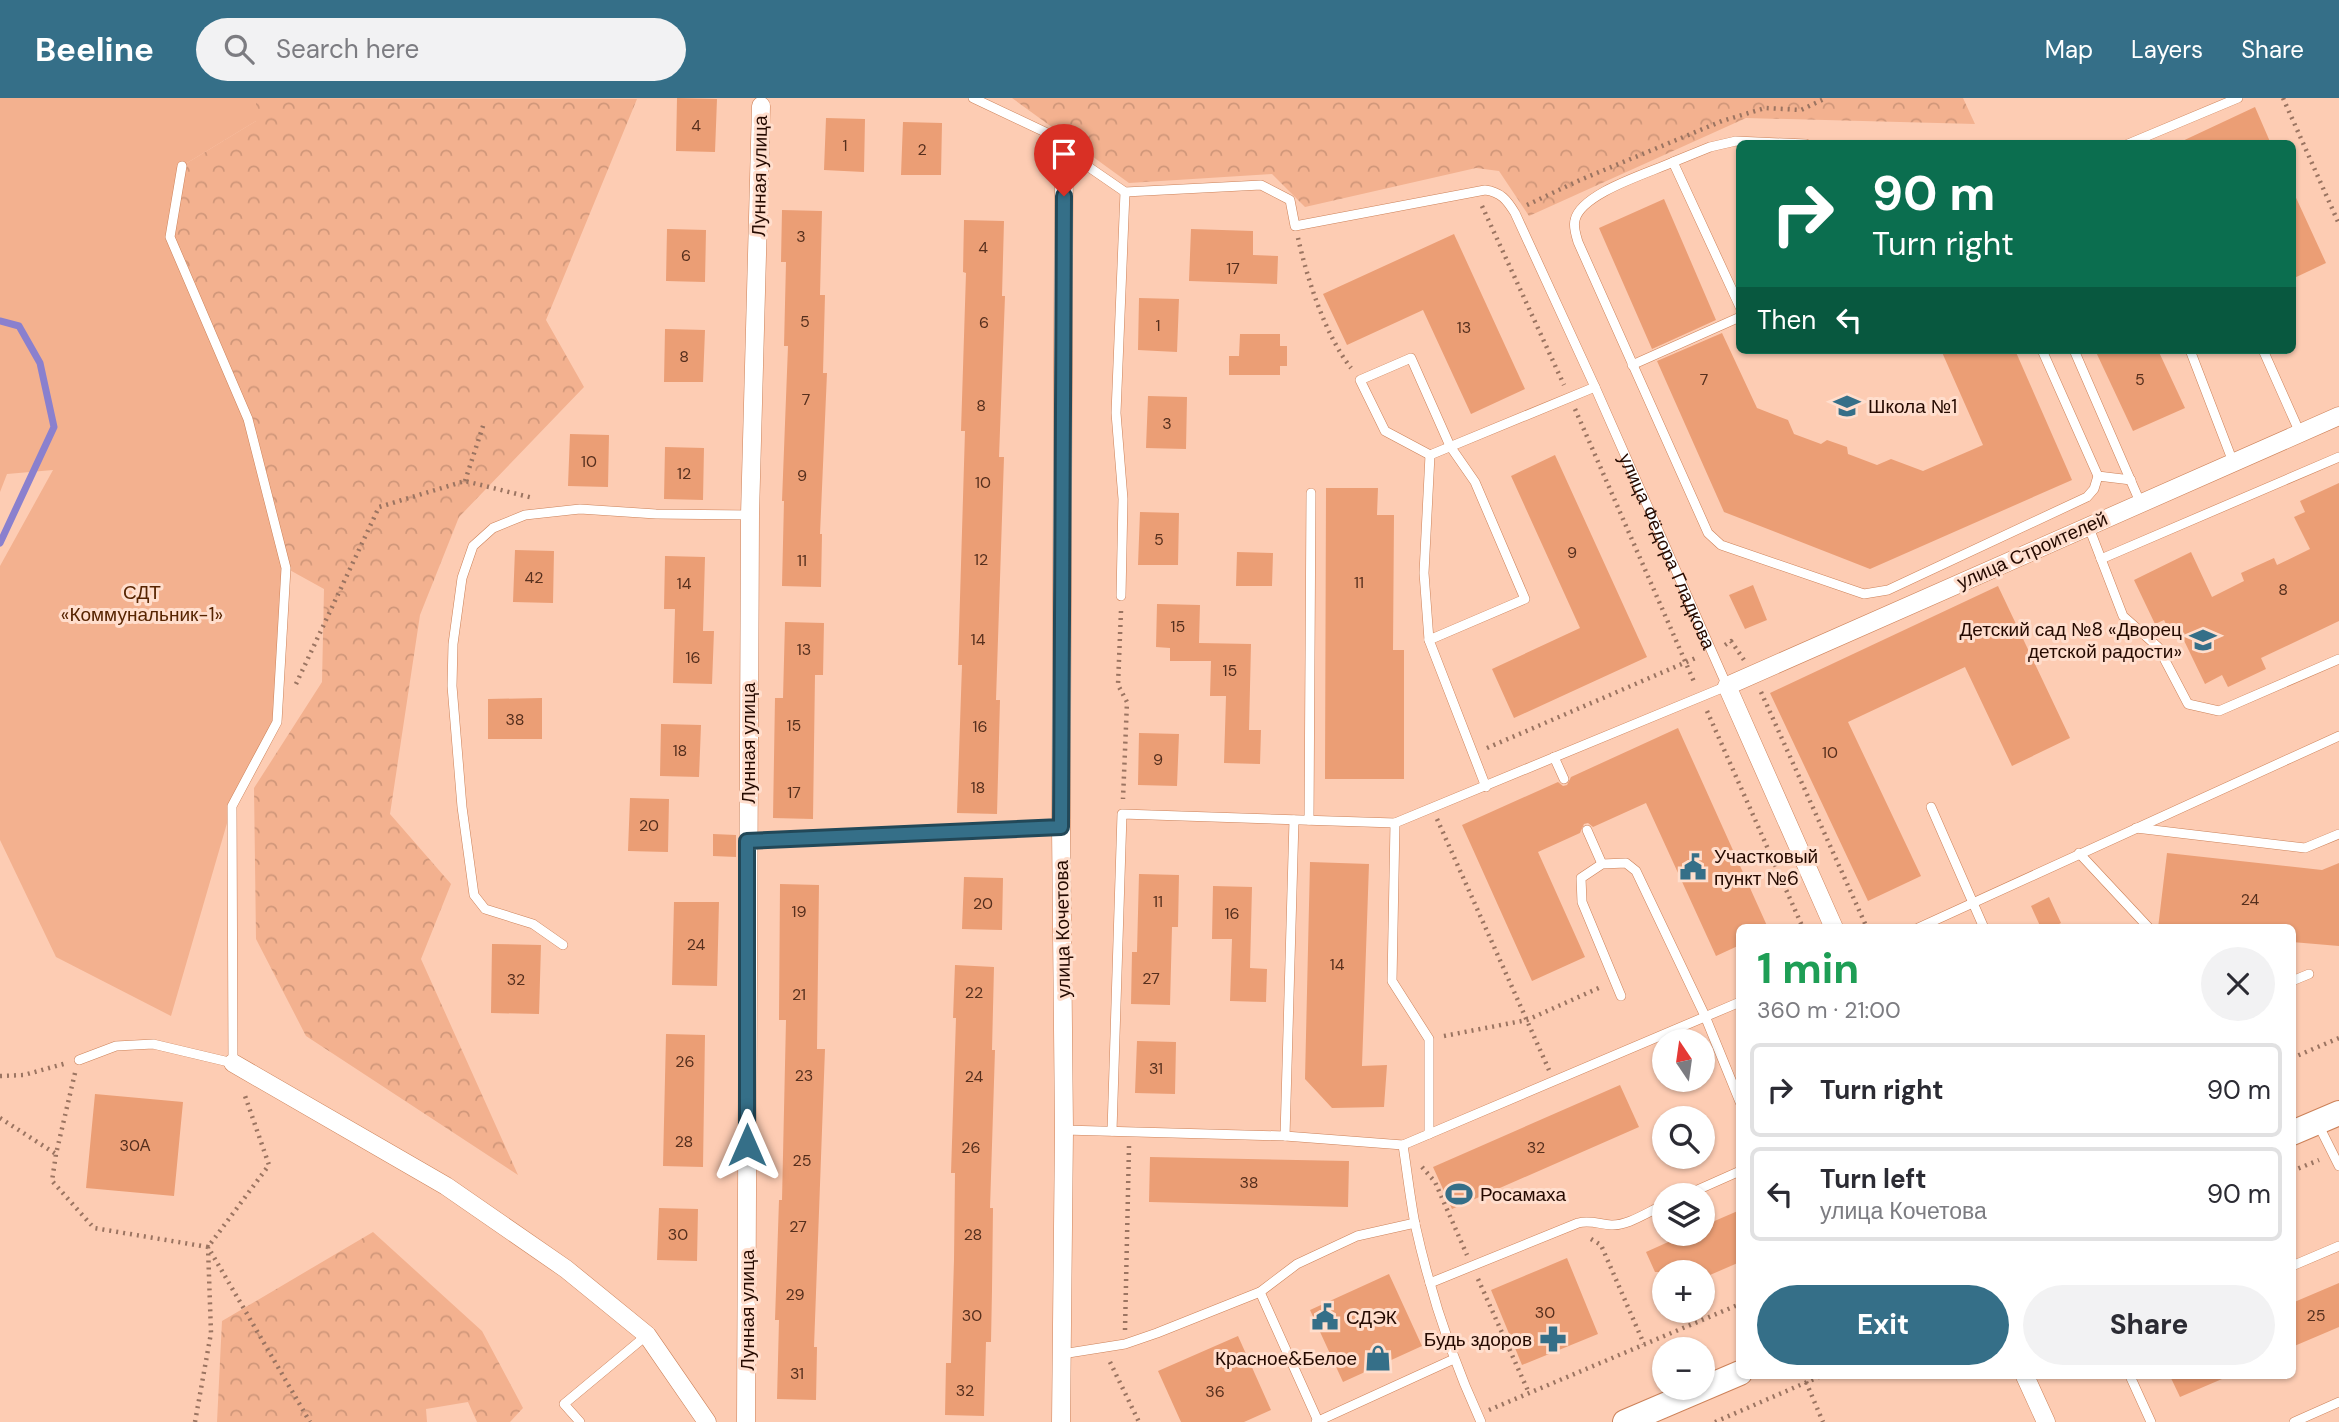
<!DOCTYPE html>
<html lang="en">
<head>
<meta charset="utf-8">
<style>
	:root { --surface:#fff; --page:#f2f2f3; --text:#2b2b33; --muted:#7c7c81; --line:#e1e1e2; --accent:#356f88 }
	body { margin:0; font-family:"DM Sans",sans-serif; background:var(--page); color:var(--text); height:100vh; display:flex; flex-direction:column; font-size:26px; white-space:nowrap }
	* { box-sizing:border-box; margin:0 }
	p { font-size:23px; color:var(--muted) }
	.icon { flex:none; width:38px; height:38px; fill:none; stroke:currentColor; stroke-width:2; stroke-linecap:round; stroke-linejoin:round }
	.map { position:relative; flex:1; overflow:hidden }
	.sheet { position:absolute; left:1736px; top:826px; width:560px; height:455px; display:flex; flex-direction:column; background:var(--surface); border-radius:10px; box-shadow:0 2px 5px #0004 }
	.sheet>* { flex:none }
	.banner { position:absolute; left:1736px; top:42px; width:560px; height:214px; border-radius:10px; box-shadow:0 2px 5px #0004; background:#0b6e4f; color:#fff; overflow:hidden }
	.needle { width:46px; rotate:347deg }
	.tools { position:absolute; left:1652px; top:931px; display:grid; gap:14px }
	.tools a { display:grid; place-items:center; width:63px; height:63px; border-radius:50%; background:var(--surface); box-shadow:0 2px 5px #0004; font-size:35px }
	.pin { position:absolute; display:grid; place-items:center; width:60px; height:60px; color:#fff; margin:-72px -30px; border-radius:50% 50% 50% 0; rotate:-45deg; box-shadow:0 0 7px #0007 }
	.pin .icon { rotate:45deg }
	.me { position:absolute; width:77px; margin:-38px; rotate:0deg; stroke-linejoin:round; filter:drop-shadow(0 0 5px #0008) }
	.turn { display:flex; align-items:center; gap:24px; height:147px; padding:0 21px; font-size:32px }
	.turn .icon { width:91px; height:91px; stroke-width:2.5 }
	.turn b { display:block; font-size:49px; line-height:60px }
	.then { display:flex; align-items:center; height:66px; padding:0 21px; background:#0003; gap:14px; font-size:26px }
	.round { display:grid; place-items:center; flex:none; width:74px; height:74px; border-radius:37px; background:var(--page) }
	.summary { display:flex; align-items:center; justify-content:space-between; height:119px; padding:0 21px }
	h1 { font-size:42px; font-weight:700; line-height:52px; color:#1e9e55 }
	.primary-button { display:flex; gap:14px; margin-top:auto; padding:14px 21px }
	.primary-button a { flex:1; height:80px; border-radius:42px; background:var(--accent); color:#fff; font-size:28px; font-weight:700; line-height:80px; text-align:center }
	.primary-button a+a { background:var(--page); color:var(--text) }
	ul { padding:0; list-style:none }
	li { display:flex; align-items:center; gap:21px; height:94px; margin:0 14px 10px; padding:0 7px; border:4px solid var(--line); border-radius:10px }
	li div { flex:1 }
	li b { display:block; font-size:26px }
	li em { font-style:normal }
	header { display:flex; align-items:center; gap:42px; box-sizing:border-box; height:98px; padding:0 35px; background:var(--accent); color:#fff }
	header strong { font-size:33px }
	nav { display:flex; gap:38px; margin-inline-start:auto; font-size:24px }
	.search { width:490px; height:63px; background:var(--page); display:flex; align-items:center; gap:18px; box-sizing:border-box; padding:0 24px; border-radius:38px; color:var(--muted); font-size:26px }
	.map>svg:first-child { display:block }
	.forest { fill:url(#forest-crowns) }
	.garden { fill:#f3b18f }
	.lines { fill:none; stroke-linecap:round; stroke-linejoin:round }
	.stream { stroke:#8a80ce; stroke-width:7 }
	.building { fill:#eb9e75 }
	.lane-casing { stroke:#cc8158; stroke-width:10 }
	.street-casing { stroke:#cc8158; stroke-width:19 }
	.secondary-casing { stroke:#cc8158; stroke-width:26 }
	.path { stroke:#9b7461; stroke-width:4.5; stroke-dasharray:2 5; stroke-linecap:butt }
	.lane { stroke:#fff; stroke-width:9 }
	.street { stroke:#fff; stroke-width:18 }
	.secondary { stroke:#fff; stroke-width:24 }
	.route-casing { stroke:#224858; stroke-width:18 }
	.route { stroke:#356f88; stroke-width:12 }
	.labels { text-anchor:middle; stroke-width:6; stroke-linejoin:round; paint-order:stroke }
	.number-label { font-size:16px; fill:#562f1d }
	.street-label { font-size:19px; fill:#250a00; stroke:#ffdecd }
	.poi-label { font-size:19px; fill:#250a00; stroke:#ffdecd; text-anchor:start }
	.park-label { font-size:19px; fill:#572401; stroke:#ffdecd }
</style>
</head>
<body>
<header>
<strong>Beeline</strong>
<div class="search"><svg class="icon" aria-label="search" viewBox="0 0 24 24"><circle cx="10" cy="10" r="6"/><path d="M15 15l6 6"/></svg>Search here</div>
<nav><a>Map</a><a>Layers</a><a>Share</a></nav>
</header>
<div class="map">
<svg width="2339" height="1324" viewBox="0 0 2339 1324">
	<defs>
		<pattern id="forest-crowns" width="20" height="18" patternUnits="userSpaceOnUse" patternTransform="scale(1.75)"><rect width="20" height="18" fill="#f3b18f"/><path d="M2 6a3 3 0 1 1 6 0M12 15a3 3 0 1 1 6 0" fill="none" stroke="#d0977a"/></pattern>
	</defs>
	<rect width="100%" height="100%" fill="#fdccb3"/>
	<!-- forest -->
	<path class="forest" d="M256,0L637,1L546,222L584,289L459,419L420,517L390,716L451,786L421,861L518,1077L306,938L256,841L254,690L322,584L324,491L286,470L170,139L182,68L256,23Z
		M1012,0H1963L1975,26L1746,20L1529,118L1499,73L1476,70L1305,109L1272,76L1129,85Z
		M373,1134L482,1233L523,1310L510,1324H477L468,1304L426,1311L427,1324H217L222,1223Z"/>
	<!-- garden -->
	<path class="garden" d="M0,0H256V23L182,68L170,139L248,321L286,470L277,624L232,708L171,918L56,859L0,742V468L53,372L7,376L0,394Z"/>
	<g class="lines">
		<!-- stream -->
		<path class="stream" d="M0,223L19,228L40,265L54,329L0,445"/>
	</g>
	<!-- building -->
	<path class="building" d="M677,0L717,1L715,54L676,53Z
		M2255,9L2271,46H2176Z
		M826,20L865,21L864,74L824,72Z
		M903,24L942,25L941,77H901Z
		M2292,91L2326,165L2292,181Z
		M1664,101L1716,222L1652,251L1599,130Z
		M782,112L822,113L820,197H825L823,275H827L820,436H822L821,489L782,488L784,403H782L788,248H784L786,164H781Z
		M964,122L1004,123L1002,198H1005L999,359H1004L996,602H1000L997,716L957,715L962,567H958L965,333H961L966,175L963,174Z
		M667,131L706,132L705,184L666,183Z
		M1191,131L1253,133V157L1278,158L1277,186L1189,183Z
		M1454,136L1525,291L1471,316L1423,212L1347,247L1323,196Z
		M1139,200L1179,201L1177,254L1138,252Z
		M665,231L705,232L703,284H664Z
		M1722,235L1757,310L1788,322L1794,336L1821,346L1827,342L1847,349L1848,356L1877,367L1891,361L1923,373L1983,347L1941,252H2015L2072,382L1870,471L1724,414L1657,263Z
		M1240,236H1280V248H1287V268H1280V277H1229V258H1239Z
		M2095,252H2158L2185,310L2133,333Z
		M1148,298L1187,299L1186,351L1146,350Z
		M570,336L609,337L608,389L568,388Z
		M665,349L704,350L703,402L664,401Z
		M1555,357L1647,559L1514,620L1492,571L1580,530L1511,378Z
		M2339,385V523L2261,560L2266,571L2228,589L2222,577L2205,586L2177,528L2169,532L2164,522L2155,526L2134,482L2191,454L2212,499L2244,483L2241,475L2274,460L2277,467L2310,451L2294,419L2305,414L2300,403Z
		M1326,390H1378L1377,417H1394L1393,552H1404V681H1325Z
		M1140,414L1179,415L1178,467H1138Z
		M515,452L554,453L553,505L513,504Z
		M1237,454L1273,455L1272,488H1236Z
		M665,458L705,459L703,533H714L712,586L673,585L675,511H664Z
		M1753,487L1767,522L1745,531L1729,497Z
		M1998,488L2070,640L2012,668L1965,569L1848,624L1921,778L1868,803L1770,595Z
		M1157,506L1200,507L1199,545L1251,546L1249,632H1261L1260,666L1224,665L1226,598H1210L1211,563H1170V550L1156,549Z
		M785,524L824,525L823,577H815L813,721L773,720L775,600H783Z
		M542,600V641H488V601Z
		M661,626L701,627L699,679L660,678Z
		M1678,630L1768,830H1740V847L1716,858L1646,705L1593,729L1588,725L1584,726L1580,735L1538,754L1585,859L1532,883L1462,727L1558,684L1563,688L1567,687L1571,679Z
		M1139,635L1179,636L1177,688L1138,687Z
		M630,700L669,701L668,754L628,753Z
		M713,736L736,737V759L713,758Z
		M2167,755L2322,772L2339,765V848L2292,844V830H2158Z
		M1310,764L1369,766L1362,968L1387,967L1384,1009L1332,1010L1305,981Z
		M1139,776L1179,777L1178,829H1172L1170,907L1131,906L1132,854H1137Z
		M964,779L1003,780L1002,832L962,831Z
		M780,786L819,787L817,951H825L814,1249H817L816,1302L777,1301L779,1222H775L779,1102H782L786,922H779Z
		M1213,788L1252,789L1250,870L1267,871L1266,904L1230,903L1232,841H1212Z
		M2049,799L2061,825L2051,830H2041L2031,808Z
		M674,804H719L717,888L672,887Z
		M492,846L541,847L539,916L491,915Z
		M955,867L994,869L992,952H995L990,1110H993L992,1192L991,1244H986L984,1318L945,1317L946,1265H951L954,1162L955,1075H951L956,920H953Z
		M666,936L705,937L703,1069L663,1068Z
		M1137,943L1176,944L1175,996L1135,995Z
		M1620,987L1639,1029L1452,1111L1433,1069Z
		M95,996L183,1004L174,1098L86,1090Z
		M1150,1059L1349,1063L1348,1109L1149,1104Z
		M659,1110L698,1111L697,1163L657,1162Z
		M1740,1112V1164L1703,1180V1174H1655L1646,1154L1686,1136H1703V1128Z
		M1567,1160L1598,1236L1522,1267L1491,1192Z
		M1389,1176L1422,1248L1343,1284L1310,1212Z
		M2339,1185V1229L2292,1249V1205Z
		M1238,1238L1271,1312L1244,1324H1181L1158,1273Z
		M2170,1278H2229L2180,1299Z"/>
	<g class="lines">
		<!-- lane casing -->
		<g class="lane-casing">
			<g id="lane">
				<path id="s1" d="M973,0L1064,43L1080,63L1125,94L1261,87L1290,102L1295,128L1485,92C1501,94 1507,102 1515,115L1595,289L1727,588L1395,725L1122,716L1112,1033"/>
				<path d="M2128,46L2238,0"/>
				<path d="M1673,64C1649,75 1581,95 1575,122C1573,129 1576,137 1578,144L1708,435L1721,447L1864,496L1888,492L2087,399L2094,391L2098,378"/>
				<path d="M1740,209L1673,64L1710,49L1736,43L1806,46"/>
				<path d="M2042,252L2098,378L2131,382"/>
				<path d="M2074,252L2140,404"/>
				<path d="M2190,252L2233,364"/>
				<path d="M2263,252L2300,335"/>
				<path d="M1632,267L1740,219"/>
				<path d="M1430,357L1385,333L1360,282L1411,260L1450,348L1475,384L1525,501L1429,542L1486,689"/>
				<path d="M2088,427L2123,518L2158,549L2188,606L2219,613L2339,561"/>
				<path d="M2101,461L2339,359"/>
				<path d="M1121,498L1123,401L1116,315L1125,94"/>
				<path d="M1429,542L1424,475L1430,357L1595,289"/>
				<path d="M1554,659L1564,681"/>
				<path d="M1931,709L1984,830"/>
				<path d="M1309,722L1311,395"/>
				<path d="M1395,725L1392,883L1429,941V1036"/>
				<path d="M2136,730L2305,750L2339,736"/>
				<path d="M1587,732L1602,766"/>
				<path d="M747,743L1061,729"/>
				<path d="M2079,755L2149,830"/>
				<path d="M1918,830L2339,638"/>
				<path d="M563,847L533,826L485,811L474,797L462,709L452,588L453,546L462,480L473,448L493,430L525,417L580,411L656,416L750,417"/>
				<path d="M2292,883L2309,876"/>
				<path d="M1621,898L1582,804L1581,780L1602,766L1626,765L1636,773L1705,918L1740,1004"/>
				<path d="M79,962L116,948L153,946L233,965L232,708L277,624L286,470L248,321L170,139L182,68"/>
				<path d="M2318,1026L2339,1068"/>
				<path d="M1064,1032L1285,1038L1403,1047L1740,904"/>
				<path d="M1285,1038L1294,722"/>
				<path d="M1403,1047C1407,1073 1410,1100 1415,1126C1430,1194 1452,1261 1481,1324"/>
				<path d="M1686,1097L1740,1073"/>
				<path d="M2292,1168L2339,1148"/>
				<path d="M1430,1185L1578,1125C1590,1122 1599,1126 1611,1127C1628,1128 1649,1113 1664,1107"/>
				<path d="M1260,1194L1318,1323"/>
				<path d="M1062,1256L1125,1246L1157,1235L1260,1194L1297,1166L1357,1138L1415,1125"/>
				<path d="M2130,1278L2151,1324"/>
				<path d="M580,1324L564,1306L647,1237"/>
				<path d="M1316,1324L1454,1261"/>
				<path d="M2294,1324L2339,1304"/>
			</g>
		</g>
		<!-- street casing -->
		<g class="street-casing">
			<path id="street" d="M1834,830L1727,588L2339,318
				M233,965L446,1088L566,1171L647,1237L707,1324
				M2025,1278L2046,1324
				M746,1324L750,417L761,8
				M1061,1324L1064,1032L1061,729L1064,43"/>
		</g>
		<!-- secondary casing -->
		<g class="secondary-casing">
			<path id="secondary" d="M2292,1035L2339,1015
				M1625,1324L1740,1275"/>
		</g>
		<!-- path -->
		<path class="path" d="M2283,0L2339,126
			M1527,107L1580,82L1722,23L1765,10L1801,12L1826,0
			M1482,108L1564,287
			M1298,140C1307,180 1325,237 1351,270
			M1575,311L1695,586
			M465,383L484,325
			M1121,513L1118,587L1127,604L1123,701
			M1725,547L1731,543L1744,562
			M296,586L379,409L465,383L533,400
			M1761,594L1867,830
			M1707,613L1803,830
			M1487,650L1698,559
			M1437,721L1549,972
			M1444,938L1527,922L1601,889
			M2292,960L2339,940
			M75,975L56,1056L52,1083L94,1130L208,1149L269,1067L244,995
			M0,978L24,977L67,965
			M0,1020L56,1056
			M1422,1069L1435,1084L1467,1157
			M2292,1073L2319,1062
			M1591,1141L1601,1147L1644,1246
			M1478,1181L1529,1295
			M1125,1232L1129,1048
			M1110,1264L1139,1324
			M1806,1284L1823,1324
			M1489,1312L1740,1206
			M195,1324L211,1235L208,1149L310,1324
			M1715,1324L1821,1278"/>
		<!-- lane -->
		<use href="#lane" class="lane"/>
		<!-- street -->
		<use href="#street" class="street"/>
		<!-- secondary -->
		<use href="#secondary" class="secondary"/>
	</g>
	<g class="lines">
		<!-- route casing -->
		<g class="route-casing">
			<path id="route" d="M747,1047V743L1061,729L1064,98"/>
		</g>
		<!-- route -->
		<use href="#route" class="route"/>
	</g>
	<!-- icons -->
	<defs>
		<g id="school-bare" transform="scale(2.1)"><path d="M0-5L7-2L0 1L-7-2ZM-4 1L0 2.5L4 1V4Q0 6-4 4Z" fill="#356f88" stroke="#ffdecd" stroke-width="2.5" paint-order="stroke"/></g>
		<g id="civic-bare" transform="scale(2.1)"><path d="M-.6-6.5H3V-4.5H.6V-3L4-1V1h2V6H-6V1h2V-1L-.6-3ZM-1.2 2.5V6h2.4V2.5Z" fill="#356f88" stroke="#ffdecd" stroke-width="2.5" paint-order="stroke"/></g>
		<g id="stadium-bare" transform="scale(2.1)"><path d="M0-5a6.5 5 0 1 0 0 10a6.5 5 0 1 0 0-10ZM-3.5-1.8h7v3.6h-7Z" fill="#356f88" stroke="#ffdecd" stroke-width="2.5" paint-order="stroke"/></g>
		<g id="pharmacy-bare" transform="scale(2.1)"><path d="M-2-6h4v4h4v4h-4v4h-4v-4h-4v-4h4Z" fill="#356f88" stroke="#ffdecd" stroke-width="2.5" paint-order="stroke"/></g>
		<g id="shop-bare" transform="scale(2.1)"><path d="M-5-2.5h2.3a2.7 3.5 0 0 1 5.4 0H5L5.5 6h-11ZM-1.5-2.5h3a1.5 2.3 0 0 0-3 0Z" fill="#356f88" stroke="#ffdecd" stroke-width="2.5" paint-order="stroke"/></g>
	</defs>
	<g fill-rule="evenodd">
		<use href="#school-bare" x="1847" y="308"/>
		<use href="#school-bare" x="2203" y="542"/>
		<use href="#civic-bare" x="1693" y="769"/>
		<use href="#stadium-bare" x="1459" y="1096"/>
		<use href="#civic-bare" x="1325" y="1219"/>
		<use href="#pharmacy-bare" x="1553" y="1241"/>
		<use href="#shop-bare" x="1378" y="1260"/>
	</g>
	<g class="labels">
		<!-- number labels -->
		<g class="number-label">
			<text x="696" y="33">4</text>
			<text x="845" y="53">1</text>
			<text x="922" y="57">2</text>
			<text x="801" y="144">3</text>
			<text x="983" y="155">4</text>
			<text x="686" y="163">6</text>
			<text x="1233" y="176">17</text>
			<text x="805" y="229">5</text>
			<text x="984" y="230">6</text>
			<text x="1158" y="233">1</text>
			<text x="1464" y="235">13</text>
			<text x="684" y="264">8</text>
			<text x="1704" y="287">7</text>
			<text x="2140" y="287">5</text>
			<text x="806" y="307">7</text>
			<text x="981" y="313">8</text>
			<text x="1167" y="331">3</text>
			<text x="589" y="369">10</text>
			<text x="684" y="381">12</text>
			<text x="802" y="383">9</text>
			<text x="983" y="390">10</text>
			<text x="1159" y="447">5</text>
			<text x="1572" y="460">9</text>
			<text x="981" y="467">12</text>
			<text x="802" y="468">11</text>
			<text x="534" y="485">42</text>
			<text x="1359" y="490">11</text>
			<text x="684" y="491">14</text>
			<text x="2283" y="497">8</text>
			<text x="1178" y="534">15</text>
			<text x="978" y="547">14</text>
			<text x="804" y="557">13</text>
			<text x="693" y="565">16</text>
			<text x="1230" y="578">15</text>
			<text x="515" y="627">38</text>
			<text x="794" y="633">15</text>
			<text x="980" y="634">16</text>
			<text x="680" y="658">18</text>
			<text x="1830" y="660">10</text>
			<text x="1158" y="667">9</text>
			<text x="978" y="695">18</text>
			<text x="794" y="700">17</text>
			<text x="649" y="733">20</text>
			<text x="2250" y="807">24</text>
			<text x="1158" y="809">11</text>
			<text x="983" y="811">20</text>
			<text x="799" y="819">19</text>
			<text x="1232" y="821">16</text>
			<text x="696" y="852">24</text>
			<text x="1337" y="872">14</text>
			<text x="1151" y="886">27</text>
			<text x="516" y="887">32</text>
			<text x="974" y="900">22</text>
			<text x="799" y="902">21</text>
			<text x="685" y="969">26</text>
			<text x="1156" y="976">31</text>
			<text x="804" y="983">23</text>
			<text x="974" y="984">24</text>
			<text x="684" y="1049">28</text>
			<text x="135" y="1053">30А</text>
			<text x="971" y="1055">26</text>
			<text x="1536" y="1055">32</text>
			<text x="802" y="1068">25</text>
			<text x="1249" y="1090">38</text>
			<text x="798" y="1134">27</text>
			<text x="678" y="1142">30</text>
			<text x="973" y="1142">28</text>
			<text x="795" y="1202">29</text>
			<text x="1545" y="1220">30</text>
			<text x="972" y="1223">30</text>
			<text x="2316" y="1223">25</text>
			<text x="797" y="1281">31</text>
			<text x="965" y="1298">32</text>
			<text x="1215" y="1299">36</text>
		</g>
		<!-- street labels -->
		<g class="street-label">
			<text transform="translate(759 78) rotate(-89)" y="7">Лунная улица</text>
			<text transform="translate(2032 452) rotate(-24)" y="7">улица Строителей</text>
			<text dy="7" stroke="none"><textPath href="#s1" startOffset="980">улица Фёдора Гладкова</textPath></text>
			<text transform="translate(748 645) rotate(-90)" y="7">Лунная улица</text>
			<text transform="translate(1062 831) rotate(-91)" y="7">улица Кочетова</text>
			<text transform="translate(747 1212) rotate(-90)" y="7">Лунная улица</text>
		</g>
		<!-- poi labels -->
		<g class="poi-label">
			<text x="1868" y="315">Школа №1</text>
			<text x="2182" y="538" text-anchor="end">Детский сад №8 «Дворец<tspan x="2182" dy="22">детской радости»</tspan></text>
			<text x="1714" y="765">Участковый<tspan x="1714" dy="22">пункт №6</tspan></text>
			<text x="1480" y="1103">Росамаха</text>
			<text x="1346" y="1226">СДЭК</text>
			<text x="1532" y="1248" text-anchor="end">Будь здоров</text>
			<text x="1357" y="1267" text-anchor="end">Красное&amp;Белое</text>
		</g>
		<!-- park labels -->
		<g class="park-label">
			<text x="142" y="501">СДТ<tspan x="142" dy="22">«Коммунальник-1»</tspan></text>
		</g>
	</g>
</svg>
<div class="tools">
<a><svg class="needle" viewBox="-14 -14 28 28"><path d="M0-13l5 13h-10z" fill="#e53935"/><path d="M0 13l5-13h-10z" fill="#7c7c81"/></svg></a>
<a><svg class="icon" aria-label="search" viewBox="0 0 24 24"><circle cx="10" cy="10" r="6"/><path d="M15 15l6 6"/></svg></a>
<a><svg class="icon" aria-label="layers" viewBox="0 0 24 24"><path d="M12 4l9 5-9 5-9-5zM3 14l9 5 9-5"/></svg></a>
<a>+</a>
<a>−</a>
</div>
<div class="pin" style="left:1064px;top:98px;background:#d93025"><svg class="icon" aria-label="arrive" viewBox="0 0 24 24"><path d="M6 21V4h12l-3 4 3 4H6"/></svg></div>
<svg class="me" style="left:747px;top:1047px" viewBox="-20 -20 40 40"><path d="M0-17L14 15 0 8-14 15z" fill="#356f88" stroke="#fff" stroke-width="4"/></svg>
<div class="banner">
<div class="turn"><svg class="icon" aria-label="right" viewBox="0 0 24 24"><path d="M7 20v-9h11M14 6l5 5-5 5"/></svg><div><b>90 m</b>Turn right</div></div>
<div class="then">Then<svg class="icon" aria-label="left" viewBox="0 0 24 24"><path d="M17 20v-9H6M10 6l-5 5 5 5"/></svg></div>
</div>
<section class="sheet">
<div class="summary"><div><h1>1 min</h1><p>360 m · 21:00</p></div><a class="round"><svg class="icon" aria-label="close" viewBox="0 0 24 24"><path d="M6 6l12 12M18 6L6 18"/></svg></a></div>
<ul>
<li><svg class="icon" aria-label="right" viewBox="0 0 24 24"><path d="M7 20v-9h11M14 6l5 5-5 5"/></svg><div><b>Turn right</b></div><em>90 m</em></li>
<li><svg class="icon" aria-label="left" viewBox="0 0 24 24"><path d="M17 20v-9H6M10 6l-5 5 5 5"/></svg><div><b>Turn left</b><p>улица Кочетова</p></div><em>90 m</em></li>
</ul>
<div class="primary-button"><a>Exit</a><a>Share</a></div>
</section>
</div>
</body>
</html>
